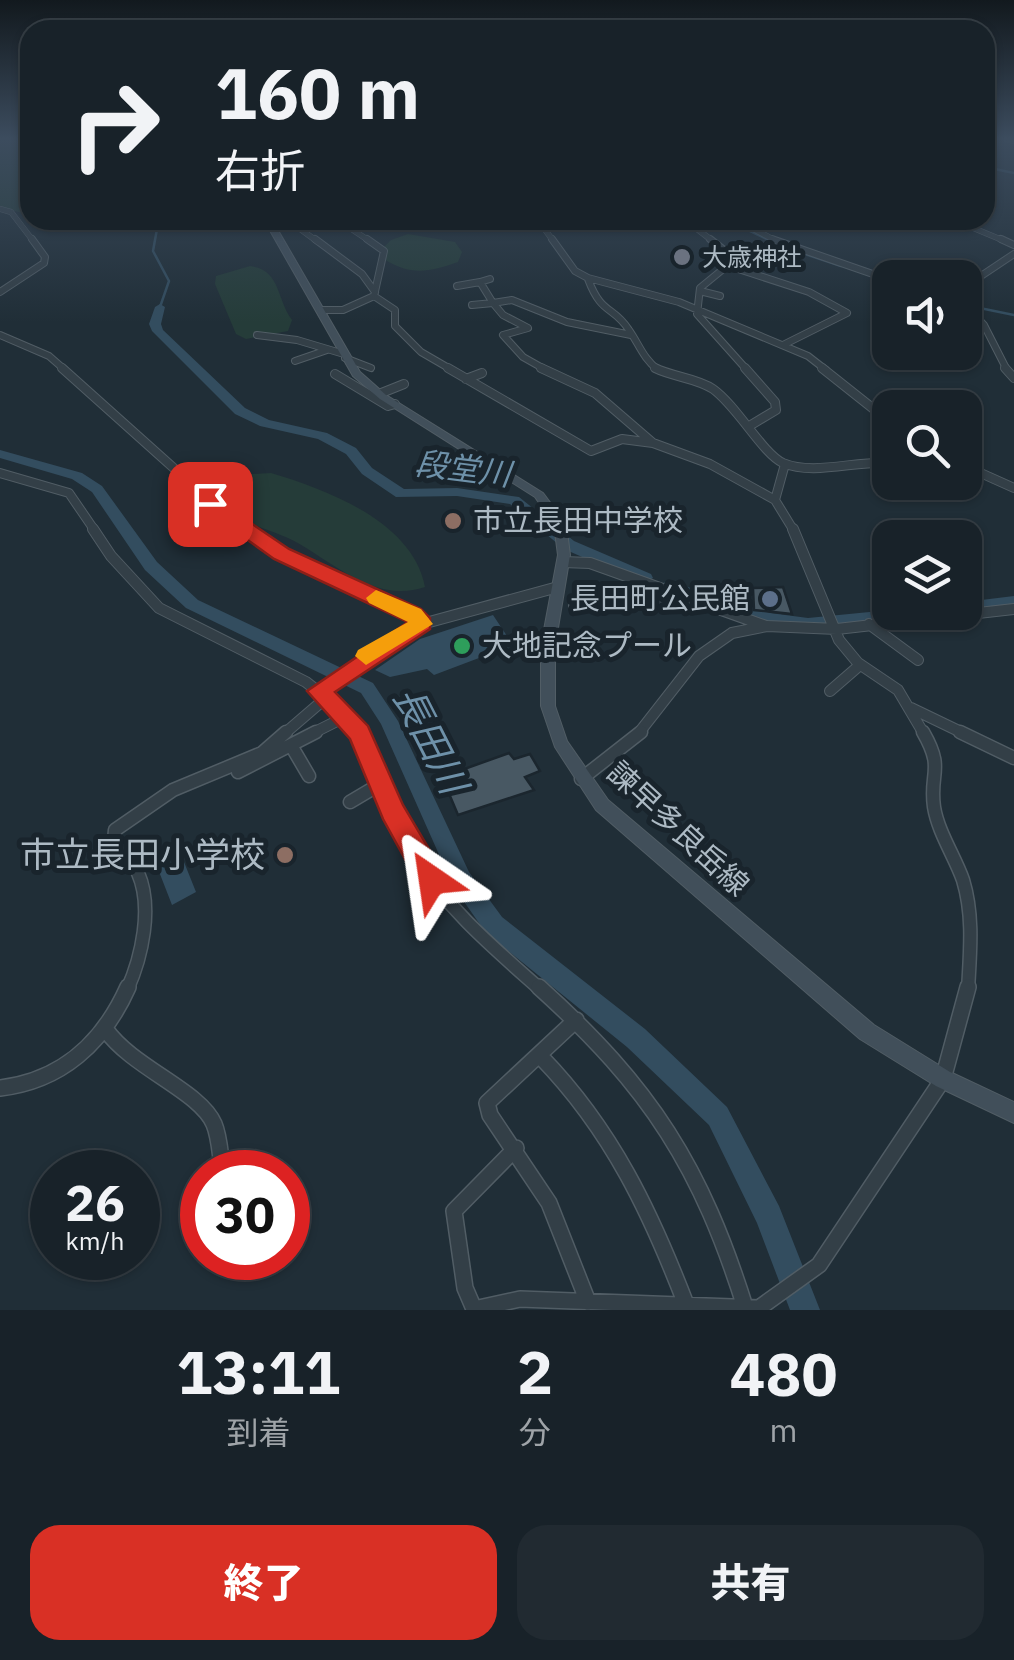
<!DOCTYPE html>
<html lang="ja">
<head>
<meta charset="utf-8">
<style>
	:root { --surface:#182229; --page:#212a31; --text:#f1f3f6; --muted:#9fa4a8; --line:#363f46; --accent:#d93025 }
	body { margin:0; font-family:"IBM Plex Sans","Noto Sans JP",sans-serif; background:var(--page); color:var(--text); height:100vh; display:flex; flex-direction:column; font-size:38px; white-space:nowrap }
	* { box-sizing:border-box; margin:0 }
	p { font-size:32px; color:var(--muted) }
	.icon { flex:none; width:55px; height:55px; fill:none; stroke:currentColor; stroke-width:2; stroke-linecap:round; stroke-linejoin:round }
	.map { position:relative; height:1310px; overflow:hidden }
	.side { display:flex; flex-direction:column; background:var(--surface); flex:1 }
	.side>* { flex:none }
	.banner { position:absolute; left:20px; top:20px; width:975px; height:210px; border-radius:30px; box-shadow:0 2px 8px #0004,0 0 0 2px var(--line); background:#182229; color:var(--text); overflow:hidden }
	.tools { position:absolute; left:872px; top:260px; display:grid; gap:20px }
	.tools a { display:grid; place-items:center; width:110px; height:110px; border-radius:20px; background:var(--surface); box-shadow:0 2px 8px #0004,0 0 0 2px var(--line); font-size:50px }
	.speed { position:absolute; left:30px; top:1150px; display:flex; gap:20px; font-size:50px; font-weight:700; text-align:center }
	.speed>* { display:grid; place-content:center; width:130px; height:130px; border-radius:50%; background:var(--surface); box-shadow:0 2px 8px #0004,0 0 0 2px var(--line); line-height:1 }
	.speed small { font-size:25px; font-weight:400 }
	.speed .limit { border:15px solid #d22; background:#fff; color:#111 }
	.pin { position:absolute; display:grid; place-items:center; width:85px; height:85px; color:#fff; margin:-42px; border-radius:20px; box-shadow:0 5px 15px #0006 }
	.me { position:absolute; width:110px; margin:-55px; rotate:328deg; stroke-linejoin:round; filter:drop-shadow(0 0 8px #0008) }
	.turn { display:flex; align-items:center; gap:35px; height:210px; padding:0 30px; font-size:45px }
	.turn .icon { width:130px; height:130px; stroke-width:2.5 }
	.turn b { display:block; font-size:70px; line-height:85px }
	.eta { display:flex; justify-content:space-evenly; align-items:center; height:170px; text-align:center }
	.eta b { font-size:60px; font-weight:800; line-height:70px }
	.action { display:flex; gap:20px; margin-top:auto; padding:20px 30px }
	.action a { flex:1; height:115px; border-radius:30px; background:var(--accent); color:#fff; font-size:40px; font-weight:800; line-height:115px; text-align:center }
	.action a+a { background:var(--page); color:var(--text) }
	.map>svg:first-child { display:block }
	.green { fill:#253c39 }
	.water { fill:#334d5f }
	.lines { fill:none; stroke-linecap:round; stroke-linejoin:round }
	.stream { stroke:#334d5f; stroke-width:2.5 }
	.river { fill:#334d5f; fill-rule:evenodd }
	.building { fill:#485863; stroke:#1b262e; stroke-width:2.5 }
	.minor-far5-casing { stroke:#515d65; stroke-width:6 }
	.minor-far4-casing { stroke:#515d65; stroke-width:8 }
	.minor-far3-casing { stroke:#515d65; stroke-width:10 }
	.minor-far2-casing { stroke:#515d65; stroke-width:12 }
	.minor-far1-casing { stroke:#515d65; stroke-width:15 }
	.minor-casing { stroke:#515d65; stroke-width:18 }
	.secondary-casing { stroke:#515d65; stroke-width:2 }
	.minor-far5 { stroke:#333f47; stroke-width:5 }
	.minor-far4 { stroke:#333f47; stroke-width:6 }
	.minor-far3 { stroke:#333f47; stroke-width:8 }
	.minor-far2 { stroke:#333f47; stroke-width:10 }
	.minor-far1 { stroke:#333f47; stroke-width:12 }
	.minor { stroke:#333f47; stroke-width:15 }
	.secondary { fill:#414f5a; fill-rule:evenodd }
	.route { fill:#d93025; stroke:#8d1f18; stroke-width:2.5 }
	.slow { fill:#f59e0b }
	.worship-dot { fill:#6b7280; stroke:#19242c; stroke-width:4 }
	.education-dot { fill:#8d6e63; stroke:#19242c; stroke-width:4 }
	.service-dot { fill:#5c6f8a; stroke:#19242c; stroke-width:4 }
	.leisure-dot { fill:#2e9e5b; stroke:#19242c; stroke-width:4 }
	.labels { text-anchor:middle; stroke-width:10; stroke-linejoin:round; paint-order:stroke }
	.far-poi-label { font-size:25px; fill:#adbac4; stroke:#19242c; text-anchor:start }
	.poi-label { font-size:30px; fill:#adbac4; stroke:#19242c; text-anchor:start }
	.street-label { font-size:30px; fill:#adbac4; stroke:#19242c }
	.water-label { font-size:32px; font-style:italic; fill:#6e91a9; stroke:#19242c }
	.near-poi-label { font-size:35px; fill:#adbac4; stroke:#19242c; text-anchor:end }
	.near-water-label { font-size:38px; font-style:italic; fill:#6e91a9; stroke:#19242c }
</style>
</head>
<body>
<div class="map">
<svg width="1014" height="1310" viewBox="0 0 1014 1310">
	<rect width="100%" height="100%" fill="#202e37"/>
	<!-- green -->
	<path class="green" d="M0,139H30V215L0,207Z
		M408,234L455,242L462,252L458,262C430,272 410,276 384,259L382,249L391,240Z
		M250,266C281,270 276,298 292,320L288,331L246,339L236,334L215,284L216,276Z
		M271,473C328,490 413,522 425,587C377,604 335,564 296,542C268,527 224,521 210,491L253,474Z"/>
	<!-- water -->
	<path class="water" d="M493,615L513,645L434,675L427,669L390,677L375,670L420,639Z
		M182,857L196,892L172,905L158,869Z"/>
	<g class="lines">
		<!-- stream -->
		<path class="stream" d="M985,167L1014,173
			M148,220L157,229L153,251L169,281L160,307
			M727,220L771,241
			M802,253L841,266
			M965,305L1014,315"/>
		<!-- river -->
		<path class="river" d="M160,304L165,307L161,324L163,330L245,408L269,420L327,433L356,448L372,468L404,489L457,488L519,497L574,541L651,574L653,578L645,583L639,582L564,549L510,504L457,496L396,497L362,474L346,454L318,439L260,426L235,414L152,331L149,324L155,307Z
			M0,450L82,473L102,486L157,562L198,600L373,683L398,721L469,872L502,917L645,1029L727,1107L779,1206L820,1310H790L757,1223L709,1125L627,1047L486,933L453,886L381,724L361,693L186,608L145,570L92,492L72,479L0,458Z
			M669,581L770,613L808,618L890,610V612H941L933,618L808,630L769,625L663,591L661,587L663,583Z
			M1014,596V608L965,614L960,612H965V602Z"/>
	</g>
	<!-- building -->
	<path class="building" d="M783,587L792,614L754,610L753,588Z
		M509,753L514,759L530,754L540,771L525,777L534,790L458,815L442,777Z"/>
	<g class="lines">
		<!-- minor-far5 casing -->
		<g class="minor-far5-casing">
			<path id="minor-far5" d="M1007,139L1014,141
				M0,209L11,212L34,242
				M288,220L318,242
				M338,220L371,242
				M538,220L554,242
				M667,220L697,229L714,242
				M737,220L778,242
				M954,220L1007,242"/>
		</g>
		<!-- minor-far4 casing -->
		<g class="minor-far4-casing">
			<path id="minor-far4" d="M315,239L362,274L375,292
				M367,239L384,251L374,296L395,310V326L421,352L452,370
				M552,239L575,271L588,278L679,302L808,356L826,370
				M710,239L724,250L722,270L700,288L697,314L747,370
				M772,239L890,280
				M1001,239L1014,245
				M723,264L809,292L847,313L783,345
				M588,279C602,316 613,305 629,330C640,346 643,358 658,370
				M457,286L480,282
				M700,291L720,296
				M0,292L44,263L45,257L32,239
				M472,305L493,303L480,282L490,279
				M320,310H343L374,296
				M0,335L49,356L65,370
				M257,335L297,340L344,354
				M345,358L371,368
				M295,361L327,350
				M546,370L523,357L503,335L528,328L503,315L493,303L512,300L567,322L631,335
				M1007,370L984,325L969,309L975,280L1014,254"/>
		</g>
		<!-- minor-far3 casing -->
		<g class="minor-far3-casing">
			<path id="minor-far3" d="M62,368L244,531
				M448,368L591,451L622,439L653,443
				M541,368L595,393L653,443L710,464L775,500L794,531
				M655,368C673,377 697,378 713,389C737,406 763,454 783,463C814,476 857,460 890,463
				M745,368L775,402L776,410L751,425
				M822,368L890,422
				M1005,368L1014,378
				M335,374L388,406L395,404
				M466,379L482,373
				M379,394L404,384
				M911,408L969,399
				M965,466L1014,488
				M0,473L69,493L95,531
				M775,500L785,464"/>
		</g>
		<!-- minor-far2 casing -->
		<g class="minor-far2-casing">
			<path id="minor-far2" d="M93,529L111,556L159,608L306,682L343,711L357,734
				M240,529L281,554L413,614L422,624
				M793,529L839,640L858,663L898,690L924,734
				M563,562L590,563L766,626
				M574,606L616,595L670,603L676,595
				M869,624L918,660
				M319,691L422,624L558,587
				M830,691L860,665
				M911,708L965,734
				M284,734L327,697
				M311,734L347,716
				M638,734L699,656L732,633L767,626L837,629L1014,609"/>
		</g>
		<!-- minor-far1 casing -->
		<g class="minor-far1-casing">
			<path id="minor-far1" d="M356,732C380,772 391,817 415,857C448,910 495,949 541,990
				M923,732C945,770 929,772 934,807C938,832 955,857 963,880C974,916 970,953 968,990
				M960,732L1014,758
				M292,747L309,776
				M238,772L316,732
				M581,779L641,732
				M350,802L382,783
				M127,990C142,957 153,907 138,873C133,861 122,851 114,841L115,830L173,790L262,753L286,732"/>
		</g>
		<!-- minor casing -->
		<g class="minor-casing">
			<path id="minor" d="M539,987C651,1088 701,1166 746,1310
				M576,1020L487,1103L490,1115L549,1203L588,1302
				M106,1030C133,1068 200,1091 214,1124C220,1138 220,1157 223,1172
				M541,1057C612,1130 651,1213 687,1307
				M0,1088C61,1081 103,1043 128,987
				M516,1148L454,1211L465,1288L474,1309L520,1299L759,1308L819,1265L943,1079L968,987"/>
		</g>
		<!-- secondary casing -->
		<g class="secondary-casing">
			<path id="secondary" d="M264,220H272L360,372L386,395L543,493L566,524L570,555L555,646V706L567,741L608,800L874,1025L950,1072L1014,1102V1123L936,1086L860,1039L596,810L555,747L541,706V646L558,555L554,524L535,497L380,399L353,376Z"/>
		</g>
		<!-- minor-far5 -->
		<use href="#minor-far5" class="minor-far5"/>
		<!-- minor-far4 -->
		<use href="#minor-far4" class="minor-far4"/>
		<!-- minor-far3 -->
		<use href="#minor-far3" class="minor-far3"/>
		<!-- minor-far2 -->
		<use href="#minor-far2" class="minor-far2"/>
		<!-- minor-far1 -->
		<use href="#minor-far1" class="minor-far1"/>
		<!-- minor -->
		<use href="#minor" class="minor"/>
		<!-- secondary -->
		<use href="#secondary" class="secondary"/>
	</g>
	<!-- sky -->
	<linearGradient id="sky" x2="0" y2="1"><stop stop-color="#12191e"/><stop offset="0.43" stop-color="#3c4c5e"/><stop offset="1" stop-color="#3c4c5e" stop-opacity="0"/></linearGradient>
	<rect width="1014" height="322" fill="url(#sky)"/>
	<!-- route -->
	<path class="route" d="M203,500H217L289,549L421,609L430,618V629L335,692L368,726L403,805L442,871L446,880L442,890L432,894L422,890L383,819L350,739L307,691L408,622L274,559L203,508Z"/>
	<!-- slow -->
	<path class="slow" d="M376,590L421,609L433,624L366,665L355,656L358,650L408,622L369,603L366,598Z"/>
	<!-- markers -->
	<circle class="worship-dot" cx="682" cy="257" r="10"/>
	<g class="education-dot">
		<circle cx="453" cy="521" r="10"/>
		<circle cx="285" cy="855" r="10"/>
	</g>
	<circle class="service-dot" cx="770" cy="599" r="10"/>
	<circle class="leisure-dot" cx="462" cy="646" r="10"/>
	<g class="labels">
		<!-- far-poi labels -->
		<g class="far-poi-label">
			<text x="702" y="266">大歳神社</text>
		</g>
		<!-- poi labels -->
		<g class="poi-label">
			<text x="473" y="531">市立長田中学校</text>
			<text x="750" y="609" text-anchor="end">長田町公民館</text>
			<text x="482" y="656">大地記念プール</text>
		</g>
		<!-- street labels -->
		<g class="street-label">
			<text transform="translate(678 829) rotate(43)" y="10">諫早多良岳線</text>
		</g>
		<!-- water labels -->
		<g class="water-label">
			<text transform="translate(463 469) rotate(7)" y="11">段堂川</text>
		</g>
		<!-- near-poi labels -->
		<g class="near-poi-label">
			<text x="265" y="867">市立長田小学校</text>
		</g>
		<!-- near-water labels -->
		<g class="near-water-label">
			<text transform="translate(430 740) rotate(63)" y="13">長田川</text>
		</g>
	</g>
</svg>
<div class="tools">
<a><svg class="icon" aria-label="sound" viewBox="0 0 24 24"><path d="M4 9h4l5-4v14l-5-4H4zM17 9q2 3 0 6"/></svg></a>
<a><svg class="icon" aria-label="search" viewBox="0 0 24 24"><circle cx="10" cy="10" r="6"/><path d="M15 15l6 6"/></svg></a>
<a><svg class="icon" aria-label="layers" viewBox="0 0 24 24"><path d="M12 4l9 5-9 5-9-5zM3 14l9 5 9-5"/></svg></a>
</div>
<div class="speed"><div>26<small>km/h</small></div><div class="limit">30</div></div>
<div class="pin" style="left:210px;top:504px;background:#d93025"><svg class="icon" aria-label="arrive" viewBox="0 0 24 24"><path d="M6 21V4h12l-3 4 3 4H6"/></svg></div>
<svg class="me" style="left:432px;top:880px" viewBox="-20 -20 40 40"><path d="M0-17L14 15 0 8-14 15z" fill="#d93025" stroke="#fff" stroke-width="4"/></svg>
<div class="banner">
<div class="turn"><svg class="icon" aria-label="right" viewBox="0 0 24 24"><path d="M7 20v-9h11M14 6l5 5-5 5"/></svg><div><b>160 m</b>右折</div></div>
</div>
</div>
<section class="side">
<div class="eta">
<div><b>13:11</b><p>到着</p></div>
<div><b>2</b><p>分</p></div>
<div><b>480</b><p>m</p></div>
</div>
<div class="action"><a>終了</a><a>共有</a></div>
</section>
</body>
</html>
